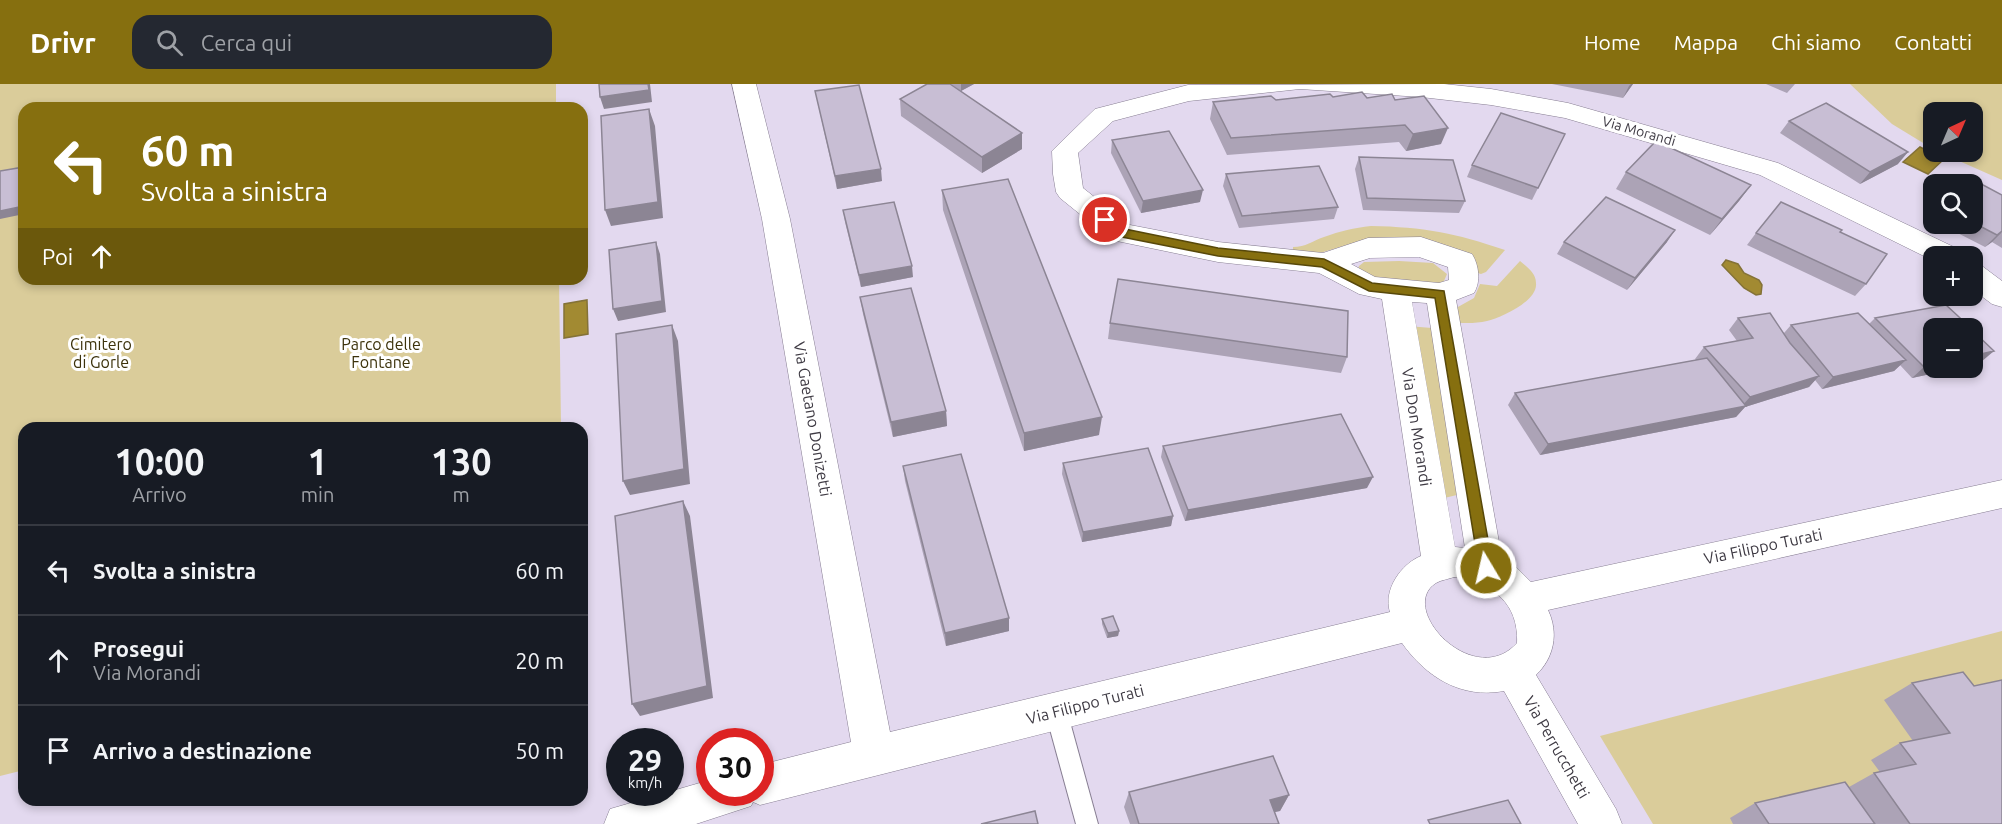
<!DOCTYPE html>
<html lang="it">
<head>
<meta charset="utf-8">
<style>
	:root { --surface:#171b24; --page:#242831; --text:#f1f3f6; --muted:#9ea1a6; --line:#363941; --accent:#866f0f }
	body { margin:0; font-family:Ubuntu,sans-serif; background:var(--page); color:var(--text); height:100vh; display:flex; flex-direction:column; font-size:22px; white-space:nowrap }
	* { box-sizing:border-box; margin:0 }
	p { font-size:20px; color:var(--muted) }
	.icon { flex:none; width:33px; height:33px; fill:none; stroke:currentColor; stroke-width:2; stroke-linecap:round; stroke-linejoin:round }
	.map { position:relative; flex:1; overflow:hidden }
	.side { position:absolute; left:18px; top:338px; width:570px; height:384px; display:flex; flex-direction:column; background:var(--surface); border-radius:18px; box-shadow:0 3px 9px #0003 }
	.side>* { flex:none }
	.top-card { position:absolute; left:18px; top:18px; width:570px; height:183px; border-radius:18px; box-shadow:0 3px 9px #0003; background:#866f0f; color:#fff; overflow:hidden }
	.needle { width:39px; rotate:44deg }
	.buttons { position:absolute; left:1923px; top:18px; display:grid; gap:12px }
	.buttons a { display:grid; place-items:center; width:60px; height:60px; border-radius:12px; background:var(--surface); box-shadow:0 3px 9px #0003; font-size:30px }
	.speed { position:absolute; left:606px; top:644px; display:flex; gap:12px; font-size:30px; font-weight:700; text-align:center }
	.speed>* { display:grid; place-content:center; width:78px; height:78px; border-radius:50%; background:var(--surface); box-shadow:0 3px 9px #0003; line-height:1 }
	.speed small { font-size:15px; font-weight:400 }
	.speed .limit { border:9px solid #d22; background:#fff; color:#111 }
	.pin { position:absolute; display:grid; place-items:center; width:51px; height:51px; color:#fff; margin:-26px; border:3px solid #fff; border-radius:50%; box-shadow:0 2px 6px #0007 }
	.me { position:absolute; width:66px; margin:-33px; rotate:351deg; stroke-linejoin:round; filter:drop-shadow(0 0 4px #0008) }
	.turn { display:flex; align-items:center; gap:21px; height:126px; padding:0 24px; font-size:27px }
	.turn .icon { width:78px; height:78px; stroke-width:2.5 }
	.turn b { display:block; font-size:42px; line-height:51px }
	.then { display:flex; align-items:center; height:57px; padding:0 24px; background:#0003; gap:12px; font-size:22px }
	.eta { display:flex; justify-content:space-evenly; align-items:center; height:102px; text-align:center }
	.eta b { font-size:36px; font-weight:700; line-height:42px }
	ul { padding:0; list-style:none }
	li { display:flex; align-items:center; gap:18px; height:90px; padding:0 24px; border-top:2px solid var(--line) }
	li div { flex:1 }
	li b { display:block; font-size:22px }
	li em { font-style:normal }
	header { display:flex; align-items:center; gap:36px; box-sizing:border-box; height:84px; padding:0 30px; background:var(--accent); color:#fff }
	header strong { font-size:28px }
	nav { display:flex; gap:33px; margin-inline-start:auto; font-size:21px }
	.search { width:420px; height:54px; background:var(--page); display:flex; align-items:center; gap:15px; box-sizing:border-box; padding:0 21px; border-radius:18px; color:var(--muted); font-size:22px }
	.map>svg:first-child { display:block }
	.green { fill:#dacc9a }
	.water { fill:#a28a32; stroke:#847237; stroke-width:1.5 }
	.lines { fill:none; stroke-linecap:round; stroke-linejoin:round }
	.lane-casing { stroke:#877e92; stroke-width:2 }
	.street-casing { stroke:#877e92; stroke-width:1 }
	.lane { fill:#fff; fill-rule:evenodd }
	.street { fill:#fff; fill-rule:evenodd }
	.wall { fill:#aca3b6 }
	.shaded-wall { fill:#8c8594 }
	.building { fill:#c8bed4; stroke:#8c8594; stroke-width:1.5 }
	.route { fill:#866f0f; stroke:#57480a; stroke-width:1.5 }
	.labels { text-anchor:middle; stroke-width:6; stroke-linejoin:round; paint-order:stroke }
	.far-street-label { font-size:14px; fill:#3e3a43; stroke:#fff }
	.park-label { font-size:16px; fill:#3c320b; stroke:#fff }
	.street-label { font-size:16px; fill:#3e3a43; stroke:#fff }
</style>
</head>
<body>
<header>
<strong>Drivr</strong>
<div class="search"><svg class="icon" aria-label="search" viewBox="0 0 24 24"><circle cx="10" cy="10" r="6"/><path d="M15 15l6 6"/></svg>Cerca qui</div>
<nav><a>Home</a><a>Mappa</a><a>Chi siamo</a><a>Contatti</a></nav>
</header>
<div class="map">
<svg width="2002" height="740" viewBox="0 0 2002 740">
	<rect width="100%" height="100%" fill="#e3d9ef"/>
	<!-- green -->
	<path class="green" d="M0,0H556V24H24V195H559L561,343L24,344V686L0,692Z
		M1850,0H2002V96L1939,68H1972V28H1934L1933,65L1892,40Z
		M1371,142C1424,143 1455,149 1505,166L1486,188L1481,190L1364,156L1320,169L1293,167V163C1306,163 1312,157 1324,153C1340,147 1354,144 1371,142Z
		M1399,177L1433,179L1447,190L1444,197L1436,201L1379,196L1358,186L1359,182L1364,178Z
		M1520,177C1527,183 1536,189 1536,199C1538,217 1501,234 1487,237C1474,240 1461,239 1449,238V228L1474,214L1480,200L1497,202Z
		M1407,242L1432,244L1461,410L1436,416Z
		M2002,547V740H1653L1600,652Z"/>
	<!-- water -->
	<path class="water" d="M1920,63L1944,75L1928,90L1903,78Z
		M1726,176L1738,180L1744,189L1759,196L1762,201L1761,210L1756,211L1744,204L1722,181Z
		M587,216L588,250L564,254V220Z"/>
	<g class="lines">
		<!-- lane casing -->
		<g class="lane-casing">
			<path id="lane" d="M1056,617L1063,620L1067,627L1098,740H1076L1045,627L1049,620Z"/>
		</g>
		<!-- street casing -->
		<g class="street-casing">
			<path id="street" d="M732,0H756L790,135L890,648L1390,528C1383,506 1401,480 1421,472L1382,215L1359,210L1319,189L1218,178L1112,156L1060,114L1056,108L1053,90L1052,67L1095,25L1188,1L1444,0L1491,5L1568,19L1778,79L1958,165L1962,172H1934V177L1760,91L1565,34L1491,21L1421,13L1300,5L1189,17L1113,37L1078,69L1083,104L1130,141L1218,158L1323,169L1368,154L1421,153L1472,170C1479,181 1481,198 1474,209L1456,216L1502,475L1515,482L1531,498L2002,396V424L1548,526C1559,549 1554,574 1536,591L1616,725L1622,740H1578L1504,607C1461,615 1426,593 1402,559L760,721L753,718L751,722L696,740H604L610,725L710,696V708H760V681L851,658L762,135ZM1419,173L1448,183L1449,196L1439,199L1375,193L1351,180L1370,174ZM1412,218L1427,219L1465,464L1455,463ZM1454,493C1492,498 1519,519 1517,559C1474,607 1396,524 1436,499C1441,496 1449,495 1454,493Z
				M1972,179L1982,182L2002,197V223L1992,220L1972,205Z"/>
		</g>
		<!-- lane -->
		<use href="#lane" class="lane"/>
		<!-- street -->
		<use href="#street" class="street"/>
	</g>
	<!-- wall -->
	<path class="wall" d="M951,0H974L961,7Z
		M1552,0H1633L1623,14Z
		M1766,0H1795L1787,9Z
		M815,7L882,97L837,105Z
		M1333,13L1367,14L1395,16L1441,60L1406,67L1399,58L1227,71L1210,35L1213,18Z
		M900,15L1022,49V65L982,89L901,32Z
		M1789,37L1898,80L1860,100L1780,49Z
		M1565,50L1532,116L1467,93L1472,81Z
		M1112,56L1200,118L1141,129L1111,69Z
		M1359,73L1465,117L1459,129L1363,126L1355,85Z
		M1626,88L1751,101L1739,117L1710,151L1616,105Z
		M1226,90L1338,123L1334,135L1239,144L1223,102Z
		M1972,100L2002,111V164L1992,158L1985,163L1940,140H1972Z
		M942,106L1099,351L1024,367L943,126Z
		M1934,123V136L1926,132Z
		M843,126L913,193L861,203L845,138Z
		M1840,148L1866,200L1855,212L1747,161L1756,149Z
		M1564,158H1667L1627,206L1557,170Z
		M860,213L946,327L947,342L893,353L863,230Z
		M1738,234L1784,249L1791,241L1869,240L1875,234L1934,284H1958L1912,294L1900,281L1894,287L1822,305L1815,296L1809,303L1745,323L1736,333L1540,371L1508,321L1515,309L1696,276L1695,275L1704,263L1737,257L1729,246Z
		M1110,239L1347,273L1341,289L1108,255Z
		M1163,362L1367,404L1185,437L1161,373Z
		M1063,379L1173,432L1171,442L1082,458L1062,390Z
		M903,382L1009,534V547L946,562L905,397Z
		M1102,535L1119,547L1118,552L1107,554L1102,540Z
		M1912,599L1974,602L2002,740H1733L1730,734L1755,719L1849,703L1874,689L1880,688L1871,676L1900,659L1913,657L1884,616Z
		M1129,708L1289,711L1280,727L1274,728L1279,740H1130L1124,723Z"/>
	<!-- shaded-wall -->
	<path class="shaded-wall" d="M648,0H650L652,18L604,25L600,13Z
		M961,0H974L961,7Z
		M1631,0H1633L1623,14L1629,2Z
		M649,25L655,42L663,134L611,142L605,126Z
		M1448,44L1441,60L1406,67L1413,50Z
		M1022,49V65L982,89V73Z
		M1908,68L1898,80L1860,100L1870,88Z
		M881,85L882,97L837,105L835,92Z
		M1751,101L1739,117L1710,151L1722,135Z
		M1203,106L1200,118L1141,129L1143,117Z
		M24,122V130L0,135V127Z
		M1675,146L1667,158L1627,206L1635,194Z
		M2002,148L1992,158L1985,163L1997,151Z
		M656,158L660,170L666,228L618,237L613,225Z
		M912,182L913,193L861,203L859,191Z
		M672,241L678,257L690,400L630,411L623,397Z
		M1994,267L1981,278L1972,280V272Z
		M1906,276L1894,287L1822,305L1833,293Z
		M1934,281V284H1958L1912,294L1924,283Z
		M1819,292L1809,303L1745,323L1736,333L1540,371L1548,360L1741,323L1750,313Z
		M946,327L947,342L893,353L891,338Z
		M1102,333L1099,351L1024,367V349Z
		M1373,393L1367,404L1185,437L1188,426Z
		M683,417L690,432L713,614L640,632L632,620Z
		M1173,432L1171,442L1082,458L1083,448Z
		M1009,534V547L946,562L945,549Z
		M1119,547L1118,552L1107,554L1108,549Z
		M1289,711L1280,727L1261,731L1270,716Z"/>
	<!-- building -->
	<path class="building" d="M599,0H648L649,6L600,13Z
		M927,0H950L1022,49L982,73L900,15Z
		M859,1L881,85L835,92L815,7Z
		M1362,8L1367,14L1392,10L1395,16L1424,12L1448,44L1413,50L1405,41L1231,54L1213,18L1271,12L1276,16L1330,10L1333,13Z
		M1826,19L1908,68L1870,88L1789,37Z
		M649,25L658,118L605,126L601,32Z
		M1501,29L1565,50L1538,104L1472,81Z
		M1169,47L1203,106L1143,117L1112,56Z
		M1656,57L1751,101L1722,135L1626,88Z
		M1359,73L1453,76L1465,117L1367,114Z
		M1319,82L1338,123L1242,132L1226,90Z
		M24,83V122L0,127V87Z
		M1970,94L2002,111V147L1997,151L1972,138V100H1962Z
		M1008,95L1102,333L1024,349L942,106Z
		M1606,113L1675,146L1635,194L1564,158Z
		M894,118L912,182L859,191L843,126Z
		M1781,118L1842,146L1840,148L1887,170L1866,200L1756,149Z
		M656,158L662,217L613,225L609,166Z
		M1118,195L1348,227L1347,273L1110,239Z
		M911,204L946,327L891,338L860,213Z
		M1946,221L1971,244H1934V281L1924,283L1875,234Z
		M1770,229L1790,259L1819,292L1750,313L1704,263L1753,254L1738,234Z
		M1858,229L1906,276L1833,293L1791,241Z
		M672,241L684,385L623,397L616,250Z
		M1972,246L1994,267L1972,272Z
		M1707,274L1746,322L1548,360L1515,309Z
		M1341,330L1373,393L1188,426L1163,362Z
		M1148,364L1173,432L1083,448L1063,379Z
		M961,370L1009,534L945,549L903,382Z
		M683,417L707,602L632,620L615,432Z
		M1113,532L1119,547L1108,549L1102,535Z
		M1963,588L1974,602L2002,596V740H1910L1874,689L1916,680L1900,659L1950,649L1912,599Z
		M1273,672L1289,711L1270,716L1279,740H1139L1129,708Z
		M1845,698L1875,740H1769L1755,719Z
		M1508,716L1521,740H1430L1428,736Z
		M1035,727L1038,740H981Z"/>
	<!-- route -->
	<path class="route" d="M1105,132L1125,145L1218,164L1324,175L1372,199L1444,207L1493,484L1491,489L1486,491L1481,489L1479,484L1435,214L1369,207L1322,183L1218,172L1122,153L1101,139L1099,136Z"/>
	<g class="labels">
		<!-- far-street labels -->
		<g class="far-street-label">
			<text transform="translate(1639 47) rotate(16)" y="5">Via Morandi</text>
		</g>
		<!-- park labels -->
		<g class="park-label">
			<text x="101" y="266">Cimitero<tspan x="101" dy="18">di Gorle</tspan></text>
			<text x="381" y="266">Parco delle<tspan x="381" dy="18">Fontane</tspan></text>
		</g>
		<!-- street labels -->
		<g class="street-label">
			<text transform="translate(813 335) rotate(80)" y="6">Via Gaetano Donizetti</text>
			<text transform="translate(1417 343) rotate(81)" y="6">Via Don Morandi</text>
			<text transform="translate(1763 462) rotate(-12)" y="6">Via Filippo Turati</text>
			<text transform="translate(1085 620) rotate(-14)" y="6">Via Filippo Turati</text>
			<text transform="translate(1557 663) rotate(60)" y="6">Via Perrucchetti</text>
		</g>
	</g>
</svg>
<div class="buttons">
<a><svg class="needle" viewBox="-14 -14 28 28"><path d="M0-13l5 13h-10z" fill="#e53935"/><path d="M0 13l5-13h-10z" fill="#9ea1a6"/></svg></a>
<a><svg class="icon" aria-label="search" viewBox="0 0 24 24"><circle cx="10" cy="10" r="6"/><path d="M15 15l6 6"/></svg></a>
<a>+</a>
<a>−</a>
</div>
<div class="speed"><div>29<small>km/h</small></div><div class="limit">30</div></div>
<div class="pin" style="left:1105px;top:136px;background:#d93025"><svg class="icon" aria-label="arrive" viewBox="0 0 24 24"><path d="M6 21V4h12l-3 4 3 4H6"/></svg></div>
<svg class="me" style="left:1486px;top:484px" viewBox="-20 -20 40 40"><circle r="17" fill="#866f0f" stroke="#fff" stroke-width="3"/><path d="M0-11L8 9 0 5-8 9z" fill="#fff"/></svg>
<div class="top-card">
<div class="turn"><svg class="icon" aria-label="left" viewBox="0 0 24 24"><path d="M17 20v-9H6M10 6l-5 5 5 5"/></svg><div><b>60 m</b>Svolta a sinistra</div></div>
<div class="then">Poi<svg class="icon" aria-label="ahead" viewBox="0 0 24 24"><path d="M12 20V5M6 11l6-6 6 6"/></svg></div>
</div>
<section class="side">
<div class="eta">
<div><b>10:00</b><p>Arrivo</p></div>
<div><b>1</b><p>min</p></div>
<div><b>130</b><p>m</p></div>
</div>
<ul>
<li><svg class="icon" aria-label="left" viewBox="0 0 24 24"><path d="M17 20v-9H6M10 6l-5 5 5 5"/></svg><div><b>Svolta a sinistra</b></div><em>60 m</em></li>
<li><svg class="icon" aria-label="ahead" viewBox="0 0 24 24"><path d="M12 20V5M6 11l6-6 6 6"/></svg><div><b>Prosegui</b><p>Via Morandi</p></div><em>20 m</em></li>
<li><svg class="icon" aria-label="arrive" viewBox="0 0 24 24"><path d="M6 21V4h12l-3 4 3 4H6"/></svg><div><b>Arrivo a destinazione</b></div><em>50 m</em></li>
</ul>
</section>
</div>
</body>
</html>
